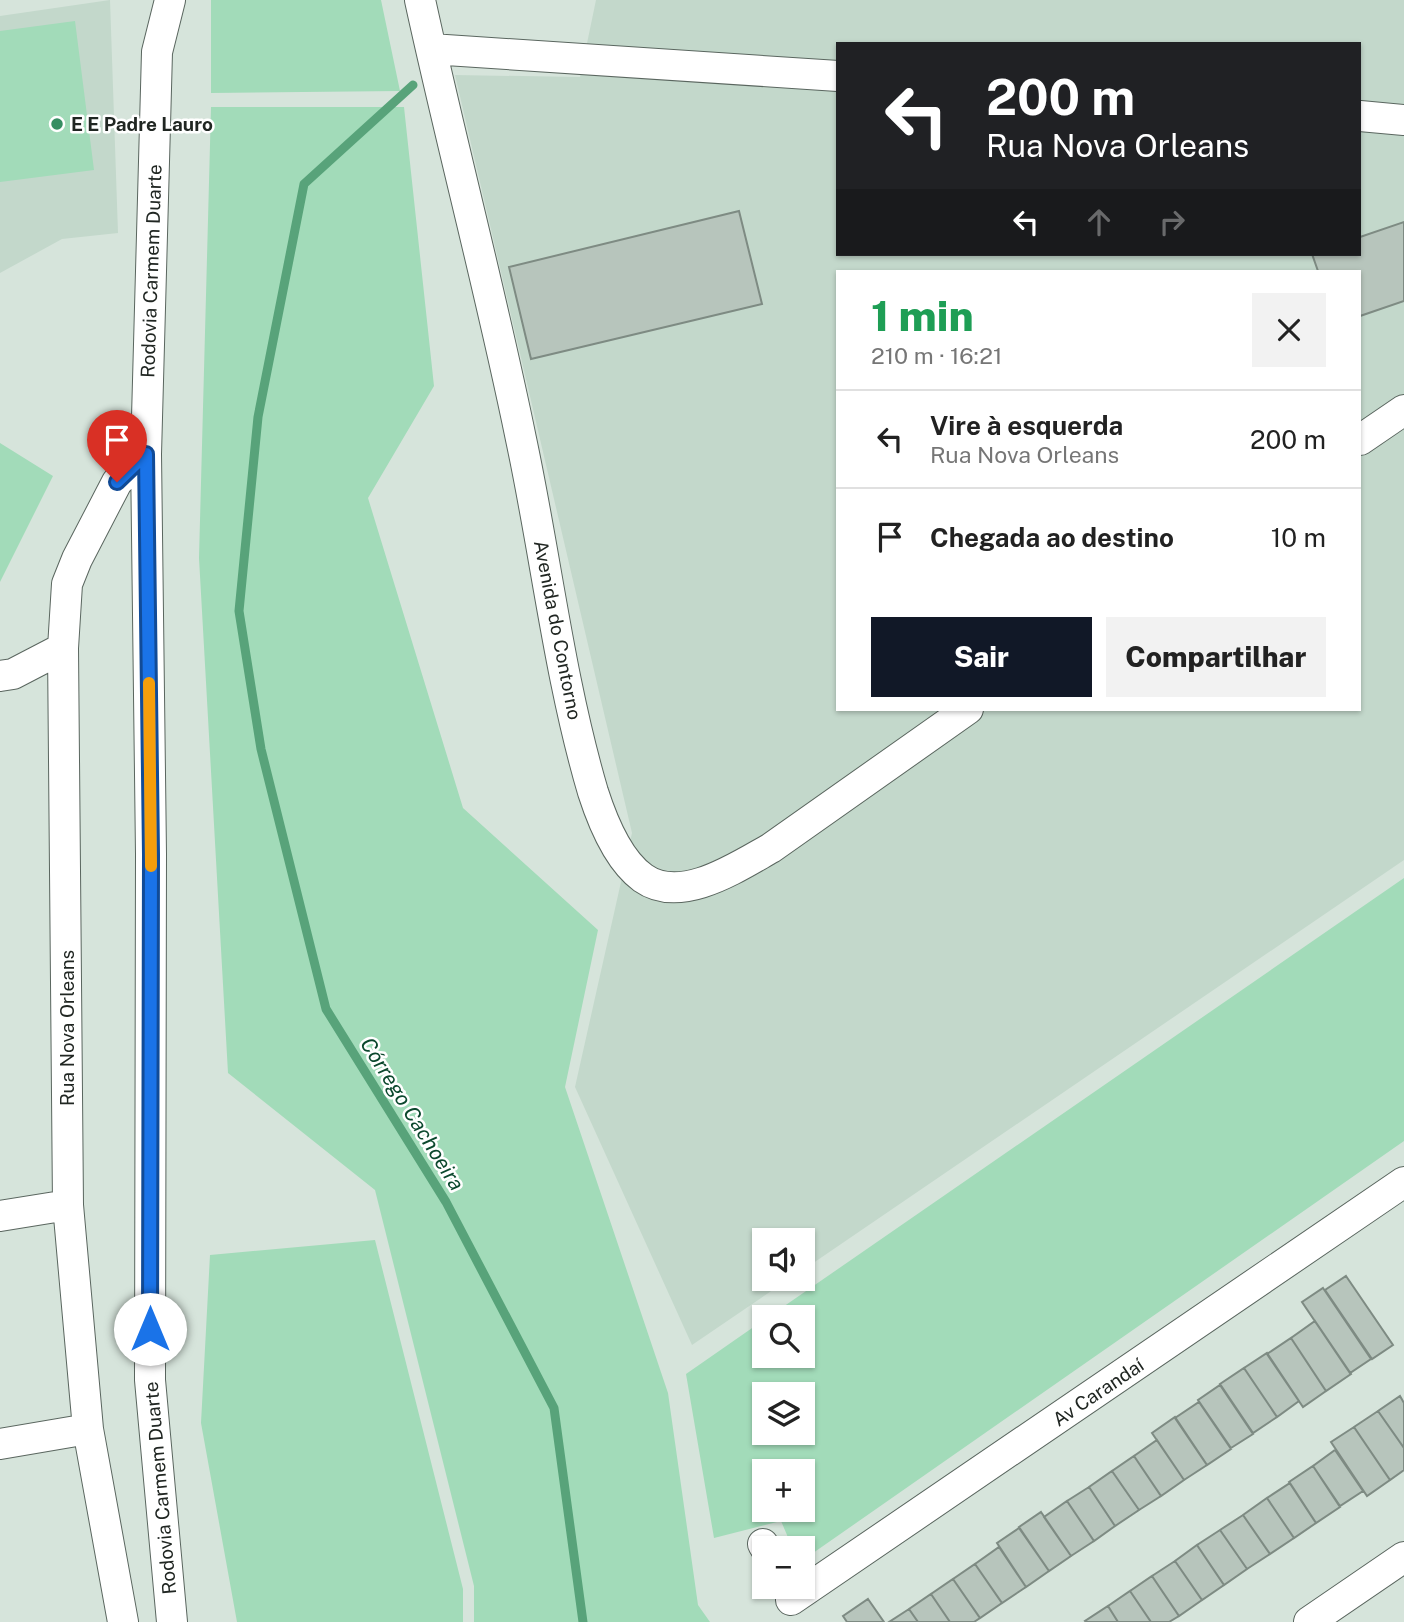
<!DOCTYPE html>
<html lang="pt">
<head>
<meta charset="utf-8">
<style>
	:root { --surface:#fff; --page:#f2f2f2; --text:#222; --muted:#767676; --line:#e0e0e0; --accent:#111827 }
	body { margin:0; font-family:"Public Sans",sans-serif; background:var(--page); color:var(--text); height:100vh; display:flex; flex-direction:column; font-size:26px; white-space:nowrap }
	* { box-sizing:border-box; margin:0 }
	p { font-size:23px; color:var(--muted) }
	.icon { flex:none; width:38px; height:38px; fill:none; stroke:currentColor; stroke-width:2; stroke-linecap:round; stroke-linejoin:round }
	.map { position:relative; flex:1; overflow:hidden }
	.drawer { position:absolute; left:836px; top:270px; width:525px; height:441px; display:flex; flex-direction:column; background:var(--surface); border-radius:0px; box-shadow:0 2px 5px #0004 }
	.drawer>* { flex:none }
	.banner { position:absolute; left:836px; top:42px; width:525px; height:214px; border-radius:0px; box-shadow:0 2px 5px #0004; background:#202124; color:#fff; overflow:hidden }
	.buttons { position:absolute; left:752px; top:1228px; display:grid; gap:14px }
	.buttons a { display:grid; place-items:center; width:63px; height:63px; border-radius:0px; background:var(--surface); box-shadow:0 2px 5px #0004; font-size:35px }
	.pin { position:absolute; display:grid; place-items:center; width:60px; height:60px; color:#fff; margin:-72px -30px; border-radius:50% 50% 50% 0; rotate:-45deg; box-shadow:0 0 7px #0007 }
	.pin .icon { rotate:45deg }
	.me { position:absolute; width:77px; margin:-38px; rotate:0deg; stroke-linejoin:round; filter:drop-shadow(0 0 5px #0008) }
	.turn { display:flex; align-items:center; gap:24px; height:147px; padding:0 35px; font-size:32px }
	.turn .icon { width:91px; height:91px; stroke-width:2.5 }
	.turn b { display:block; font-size:49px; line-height:60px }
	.lanes { display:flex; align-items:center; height:66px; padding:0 35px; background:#0003; justify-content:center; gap:35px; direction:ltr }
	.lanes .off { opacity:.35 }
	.round { display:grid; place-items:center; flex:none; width:74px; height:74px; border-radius:0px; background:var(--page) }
	.summary { display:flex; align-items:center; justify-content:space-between; height:119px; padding:0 35px }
	h1 { font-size:42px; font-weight:800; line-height:52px; color:#1e9e55 }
	.cta { display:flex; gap:14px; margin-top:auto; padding:14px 35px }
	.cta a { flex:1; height:80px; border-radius:0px; background:var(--accent); color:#fff; font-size:28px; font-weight:800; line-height:80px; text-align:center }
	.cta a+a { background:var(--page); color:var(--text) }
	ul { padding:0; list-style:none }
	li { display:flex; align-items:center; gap:21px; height:98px; padding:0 35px; border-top:2px solid var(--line) }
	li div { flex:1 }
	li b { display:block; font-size:26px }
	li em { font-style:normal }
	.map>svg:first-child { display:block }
	.built { fill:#c3d8cb; fill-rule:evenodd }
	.green { fill:#a2dbb9; fill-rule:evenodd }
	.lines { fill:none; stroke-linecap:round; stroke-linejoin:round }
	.stream { stroke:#58a37a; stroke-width:9 }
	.building { fill:#b7c5bc; stroke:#7e8b83; stroke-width:2 }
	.minor-casing { stroke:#5a665f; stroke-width:32 }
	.minor { stroke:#fff; stroke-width:30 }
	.route-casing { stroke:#114b97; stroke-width:18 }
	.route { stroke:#1a73e8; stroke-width:12 }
	.slow { stroke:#f59e0b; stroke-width:12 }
	.poi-dot { fill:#368e62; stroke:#fff; stroke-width:2.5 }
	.labels { text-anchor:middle; stroke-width:5; stroke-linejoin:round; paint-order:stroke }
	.poi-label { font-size:19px; font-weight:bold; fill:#202622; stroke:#fff; text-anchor:start }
	.street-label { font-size:19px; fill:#202622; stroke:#fff }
	.water-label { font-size:21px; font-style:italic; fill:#0b482d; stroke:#fff }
</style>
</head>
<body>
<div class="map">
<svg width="1404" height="1622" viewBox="0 0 1404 1622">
	<rect width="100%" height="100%" fill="#d6e4db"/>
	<!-- built -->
	<path class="built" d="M110,0L118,233L62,239L0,273V16Z
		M596,0H1404V860L803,1270V1241H765V1279H789L692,1345L575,1087L632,833L455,75L580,77ZM838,44H1360V254H838ZM838,271H1360V709H838Z"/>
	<!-- green -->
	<path class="green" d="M211,0H381L400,91L211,93Z
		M75,21L94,170L0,182V31Z
		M404,107L434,386L368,498L463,808L598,930L565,1087L668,1393L698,1605L710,1622H474V1586L375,1190L228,1073L199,558L211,107Z
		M0,443L53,476L0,582Z
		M1404,878V1141L803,1560V1549H793L781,1521L714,1538L686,1374L765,1319V1356H803V1318H767ZM765,1395H803V1433H765ZM765,1472H803V1510H765Z
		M375,1240L463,1589V1622H237L201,1423L210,1255Z"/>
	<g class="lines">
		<!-- stream -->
		<path class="stream" d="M413,85L304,184L258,417L239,611L261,749L326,1009L446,1202L554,1408L583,1622"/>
	</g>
	<!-- building -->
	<path class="building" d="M739,211L762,304L531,359L509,267Z
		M1404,222V301L1360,316V271H1318L1312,254H1360V237Z
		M1346,1276L1393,1345L1372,1359L1325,1290Z
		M1323,1288L1371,1359L1350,1373L1302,1302Z
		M1315,1321L1351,1374L1326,1391L1291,1338Z
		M1291,1338L1326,1391L1303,1407L1267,1354Z
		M1267,1353L1299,1401L1277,1417L1244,1368Z
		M1244,1368L1277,1417L1253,1433L1220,1384Z
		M1220,1385L1253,1434L1231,1448L1198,1400Z
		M1400,1396L1404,1403V1448L1378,1411Z
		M1199,1402L1231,1449L1207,1465L1175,1418Z
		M1378,1411L1404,1448V1470L1390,1480L1354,1427Z
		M1175,1417L1207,1465L1184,1480L1152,1433Z
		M1354,1427L1390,1480L1367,1496L1331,1442Z
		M1157,1440L1184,1480L1161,1496L1134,1456Z
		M1335,1450L1363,1491L1340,1506L1313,1466Z
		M1134,1456L1161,1496L1139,1510L1112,1471Z
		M1313,1466L1340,1507L1316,1523L1289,1482Z
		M1112,1471L1139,1510L1115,1526L1089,1487Z
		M1290,1483L1316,1523L1294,1538L1267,1498Z
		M1089,1487L1115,1526L1094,1541L1067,1501Z
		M1267,1498L1294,1538L1270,1554L1243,1515Z
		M1067,1501L1094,1541L1071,1556L1044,1517Z
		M1041,1512L1071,1556L1049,1571L1019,1527Z
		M1243,1515L1270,1554L1247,1569L1220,1530Z
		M1019,1528L1049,1571L1026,1587L997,1543Z
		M1220,1530L1247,1569L1224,1585L1197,1545Z
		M1197,1545L1224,1585L1202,1600L1175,1561Z
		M999,1547L1026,1587L1002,1603L975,1564Z
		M1175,1561L1202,1600L1179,1616L1152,1576Z
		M975,1564L1002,1603L980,1618L953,1579Z
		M1152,1576L1179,1616L1169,1622H1151L1130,1591Z
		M953,1579L980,1618L974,1622H950L931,1594Z
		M1130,1591L1151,1622H1118L1108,1606Z
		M931,1594L950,1622H918L909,1609Z
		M868,1599L884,1622H847L843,1616Z
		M1108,1606L1118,1622H1086L1085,1621Z
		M909,1609L918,1622H889Z"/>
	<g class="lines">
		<!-- minor casing -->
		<g class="minor-casing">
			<path id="minor" d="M170,0L157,52L146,454L151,854L150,1380L172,1622
				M420,0C452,147 491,292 521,439C546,556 559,677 593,792C602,820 618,860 643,878C681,905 737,867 771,848L968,709
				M431,49L838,76
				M1360,116L1404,120
				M1360,440L1404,410
				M0,676L13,674L63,648
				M0,1216L68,1205
				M0,1444L88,1429
				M763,1544L766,1549
				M791,1600L1404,1182
				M123,1622L88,1429L68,1205L63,648L67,584L77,559L117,482L146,454
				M1309,1622L1404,1557"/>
		</g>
		<!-- minor -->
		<use href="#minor" class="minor"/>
	</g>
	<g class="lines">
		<!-- route casing -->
		<g class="route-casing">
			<path id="route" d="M117,482L146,454L151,854L150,1329"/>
		</g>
		<!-- route -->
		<use href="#route" class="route"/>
		<!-- slow -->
		<path class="slow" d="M149,683L151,866"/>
	</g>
	<!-- markers -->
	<circle class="poi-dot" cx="57" cy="124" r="7"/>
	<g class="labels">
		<!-- poi labels -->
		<g class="poi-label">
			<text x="71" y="131">E E Padre Lauro</text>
		</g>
		<!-- street labels -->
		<g class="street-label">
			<text transform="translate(151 271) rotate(-88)" y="7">Rodovia Carmem Duarte</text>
			<text transform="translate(558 630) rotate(79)" y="7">Avenida do Contorno</text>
			<text transform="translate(67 1028) rotate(-90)" y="7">Rua Nova Orleans</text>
			<text transform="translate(1098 1392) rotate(-34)" y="7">Av Carandaí</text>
			<text transform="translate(160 1488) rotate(-95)" y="7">Rodovia Carmem Duarte</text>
		</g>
		<!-- water labels -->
		<g class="water-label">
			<text transform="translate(412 1114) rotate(58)" y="7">Córrego Cachoeira</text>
		</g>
	</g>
</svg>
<div class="buttons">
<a><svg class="icon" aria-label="sound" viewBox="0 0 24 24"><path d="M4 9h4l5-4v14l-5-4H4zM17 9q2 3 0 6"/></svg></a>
<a><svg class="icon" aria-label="search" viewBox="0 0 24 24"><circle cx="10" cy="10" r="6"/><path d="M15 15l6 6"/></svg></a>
<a><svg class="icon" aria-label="layers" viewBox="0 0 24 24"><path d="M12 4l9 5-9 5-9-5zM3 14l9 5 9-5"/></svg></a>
<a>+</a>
<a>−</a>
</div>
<div class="pin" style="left:117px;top:482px;background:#d93025"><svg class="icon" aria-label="arrive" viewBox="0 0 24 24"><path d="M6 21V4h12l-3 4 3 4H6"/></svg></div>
<svg class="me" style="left:150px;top:1329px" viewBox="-20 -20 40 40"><circle r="19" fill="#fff"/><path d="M0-13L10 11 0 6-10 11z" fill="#1a73e8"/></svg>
<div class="banner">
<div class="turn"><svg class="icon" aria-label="left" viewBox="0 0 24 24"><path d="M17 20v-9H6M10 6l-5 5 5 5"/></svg><div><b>200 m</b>Rua Nova Orleans</div></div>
<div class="lanes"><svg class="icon" aria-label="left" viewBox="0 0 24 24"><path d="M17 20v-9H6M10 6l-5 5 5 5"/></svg><svg class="icon off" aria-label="ahead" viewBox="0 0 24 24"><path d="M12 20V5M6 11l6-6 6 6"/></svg><svg class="icon off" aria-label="right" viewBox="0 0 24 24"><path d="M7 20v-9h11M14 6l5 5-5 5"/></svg></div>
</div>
<section class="drawer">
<div class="summary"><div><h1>1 min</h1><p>210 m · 16:21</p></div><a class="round"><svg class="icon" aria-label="close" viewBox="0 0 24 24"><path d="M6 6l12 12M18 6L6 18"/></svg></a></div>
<ul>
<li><svg class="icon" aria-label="left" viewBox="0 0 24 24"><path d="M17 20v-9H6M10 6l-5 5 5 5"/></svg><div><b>Vire à esquerda</b><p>Rua Nova Orleans</p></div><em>200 m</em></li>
<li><svg class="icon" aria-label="arrive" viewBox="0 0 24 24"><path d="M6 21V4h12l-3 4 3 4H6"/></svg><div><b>Chegada ao destino</b></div><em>10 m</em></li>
</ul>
<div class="cta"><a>Sair</a><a>Compartilhar</a></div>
</section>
</div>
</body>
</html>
